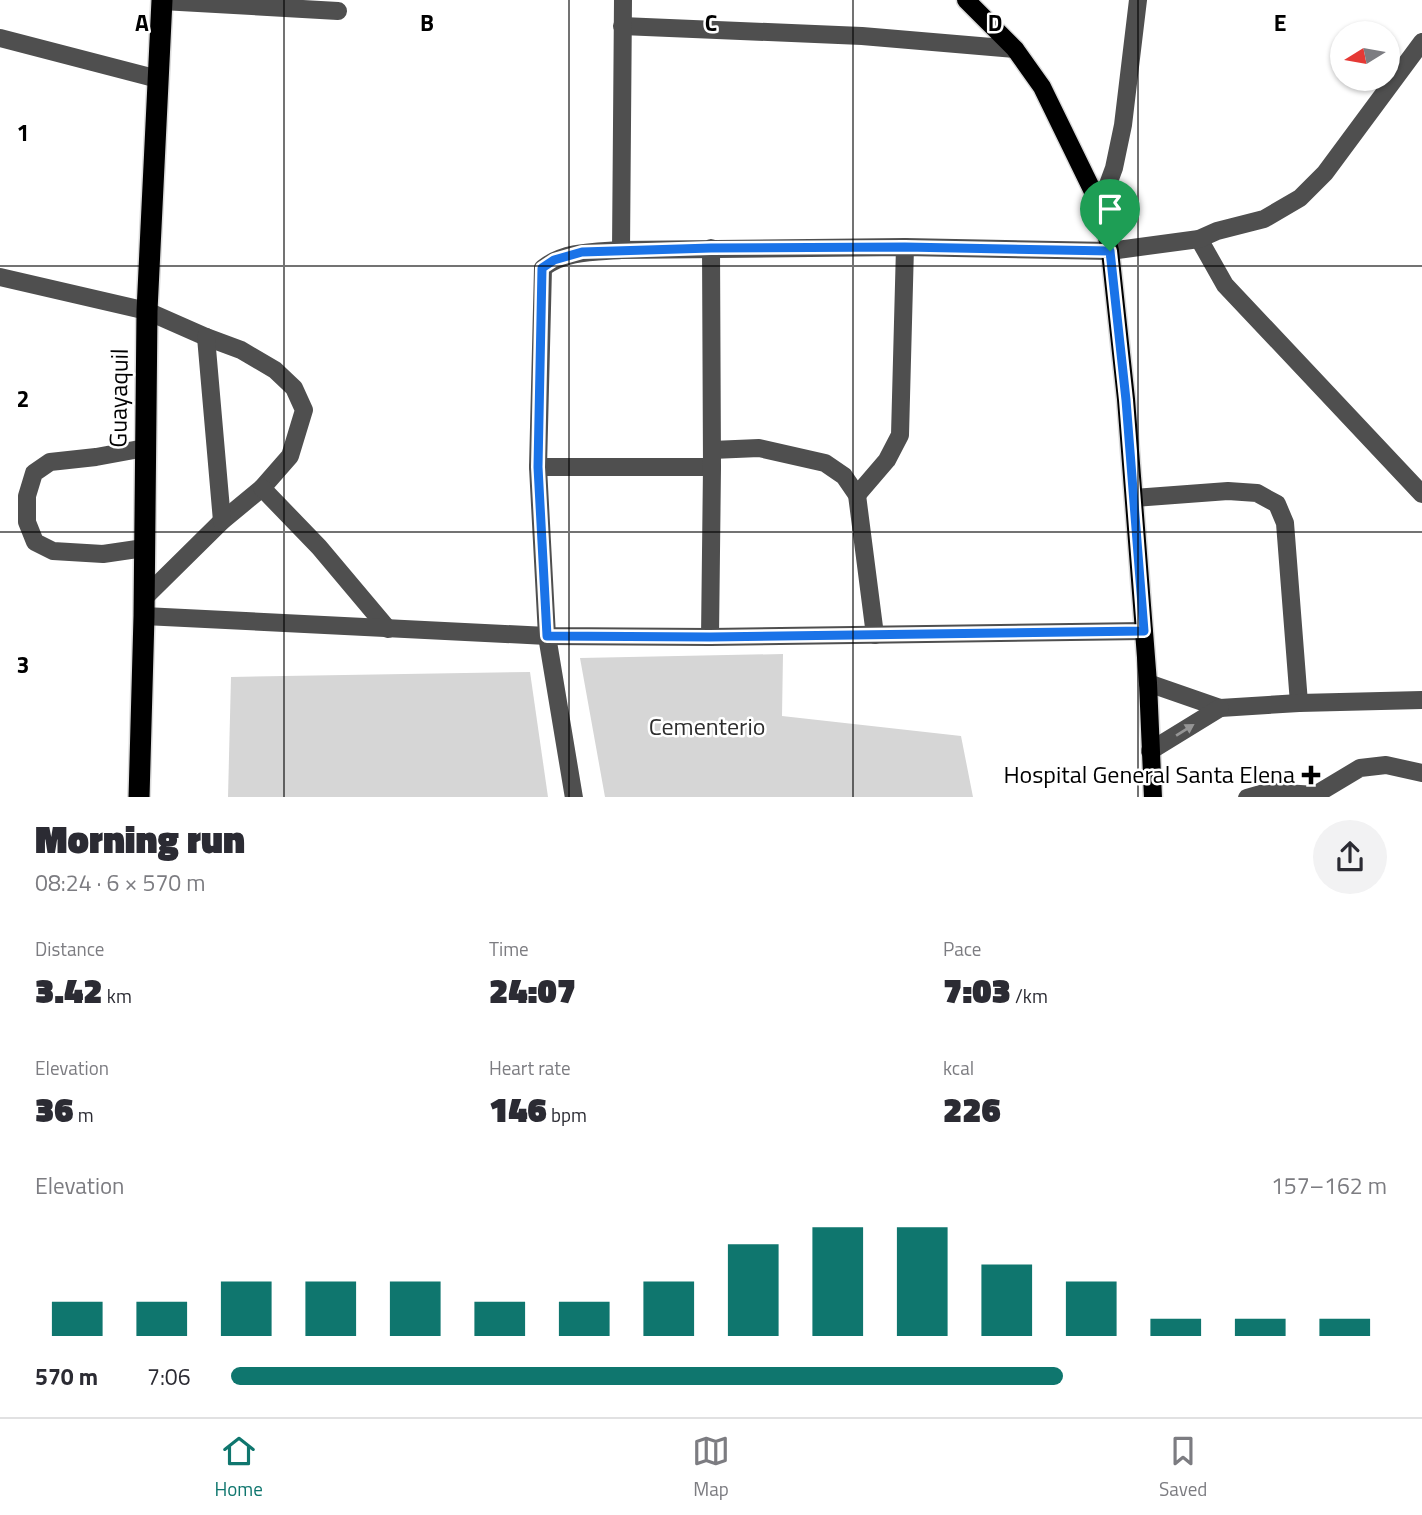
<!DOCTYPE html>
<meta charset="utf-8">
<style>
:root{--surface:#fff;--page:#f2f2f3;--text:#2b2b33;--muted:#7c7c81;--line:#e1e1e2;--accent:#0f766e}
body{margin:0;font-family:"Titillium Web",sans-serif;background:var(--page);color:var(--text);height:100vh;display:flex;flex-direction:column;font-size:26px;white-space:nowrap}
*{box-sizing:border-box;margin:0}
p{font-size:23px;color:var(--muted)}
.icon{flex:none;width:38px;height:38px;fill:none;stroke:currentColor;stroke-width:2;stroke-linecap:round;stroke-linejoin:round}
.map{position:relative;height:797px;overflow:hidden}
.details{display:flex;flex-direction:column;background:var(--surface);flex:1}
.details>*{flex:none}
.needle{width:46px;rotate:259deg}
.fabs{position:absolute;left:1330px;top:21px;display:grid;gap:14px}
.fabs a{display:grid;place-items:center;width:70px;height:70px;border-radius:50%;background:var(--surface);box-shadow:0 2px 5px #0004;font-size:35px}
.pin{position:absolute;display:grid;place-items:center;width:60px;height:60px;color:#fff;margin:-72px -30px;border-radius:50% 50% 50% 0;rotate:-45deg;box-shadow:0 0 7px #0007}
.pin .icon{rotate:45deg}
.round{display:grid;place-items:center;flex:none;width:74px;height:74px;border-radius:37px;background:var(--page)}
.summary{display:flex;align-items:center;justify-content:space-between;height:119px;padding:0 35px}
h1{font-size:38px;font-weight:800;line-height:52px}
.stats{display:grid;grid-template-columns:repeat(3,1fr);gap:10px;height:119px;padding:7px 35px}
.stats div{display:grid;align-content:center}
.stats b{font-size:35px;font-weight:800}
.stats small{font-size:19px;font-weight:400}
.stats p{font-size:19px}
.chart{height:196px;padding:14px 35px}
.chart p{display:flex;justify-content:space-between}
.chart svg{width:100%;height:126px;margin-top:7px;stroke:var(--accent);stroke-width:6}
ul{padding:0 35px;list-style:none;font-size:23px}
li{display:grid;grid-template-columns:112px 84px 1fr;align-items:center;height:52px}
li i{height:18px;border-radius:9px;background:var(--accent)}
.tab-bar{display:flex;justify-content:space-around;align-items:center;height:98px;border-top:2px solid var(--line);background:var(--surface);font-size:19px;color:var(--muted)}
.tab-bar a{display:grid;justify-items:center;gap:4px}
.tab-bar .current{color:var(--accent)}
.map>svg:first-child{display:block}
.green{fill:#d6d6d6}
.lines{fill:none;stroke-linecap:round;stroke-linejoin:round}
.major-casing{stroke:#dbdbdb;stroke-width:21}
.highway-casing{stroke:#dbdbdb;stroke-width:24}
.minor{stroke:#4f4f4f;stroke-width:18}
.major{stroke:#000;stroke-width:18}
.highway{stroke:#000;stroke-width:21}
.oneway{fill:#959595}
.route-casing{stroke:#fff;stroke-width:14}
.route{stroke:#1a73e8;stroke-width:9}
.grid{fill:none;stroke:#000;stroke-width:2;stroke-opacity:0.55}
.poi-dot{fill:#000;stroke:#fff;stroke-width:2.5}
.labels{text-anchor:middle;stroke-width:5;stroke-linejoin:round;paint-order:stroke}
.street-label{font-size:24px;fill:#000;stroke:#fff}
.park-label{font-size:24px;fill:#2d2d2d;stroke:#fff}
.poi-label{font-size:24px;fill:#000;stroke:#fff;text-anchor:end}
.grid-label{font-size:23px;text-anchor:middle;font-weight:bold;fill:#000;stroke:#fff;stroke-width:5;stroke-linejoin:round;paint-order:stroke}
</style>
<div class="map">
<svg width="1422" height="798" viewBox="0 0 1422 798">
<rect width="100%" height="100%" fill="#fff"/>
<g class="green">
<polygon points="783,654 782,716 961,736 973,797 605,797 580,658"/>
<polygon points="530,672 548,797 228,797 231,677"/>
</g>
<g class="lines">
<defs>
<polyline id="major" points="966,0 1015,49 1042,87 1100,206 1110,251 1126,399 1148,683 1153,798"/>
<polyline id="highway" points="139,798 144,616 147,311 162,0"/>
</defs>
<use href="#major" class="major-casing"/>
<use href="#highway" class="highway-casing"/>
<g class="minor">
<polyline points="162,1 338,11"/>
<polyline points="622,26 862,36 1015,49"/>
<polyline points="0,38 158,79"/>
<polyline points="1100,206 1114,168 1123,125 1138,0"/>
<polyline points="1199,239 1225,285 1422,494"/>
<polyline points="621,250 623,0"/>
<polyline points="0,277 147,311 206,337 241,350 275,370 294,388 304,410 290,456 262,488 222,521 144,598"/>
<polyline points="206,337 222,521"/>
<polyline points="712,450 759,448 825,463 844,476 857,495 875,635"/>
<polyline points="538,467 712,467"/>
<polyline points="262,488 319,547 388,629"/>
<polyline points="857,495 887,460 900,435 905,247"/>
<polyline points="1134,498 1228,491 1257,493 1277,504 1285,523 1299,703"/>
<polyline points="144,548 103,554 53,551 35,542 27,522 27,496 34,473 50,462 96,457 145,448"/>
<polyline points="144,616 547,636 710,637 1144,631"/>
<polyline points="710,637 712,467 711,248"/>
<polyline points="1148,683 1220,708 1299,703 1422,700"/>
<polyline points="1150,751 1220,708"/>
<polyline points="1315,795 1360,768 1386,765 1422,773"/>
<path d="M574,798L547,636L538,467L543,268C565,251 593,252 621,250L905,247L1110,251L1199,239L1217,231L1264,219L1300,198L1325,173L1422,42"/>
<polyline points="1247,798 1268,792 1315,795 1315,798"/>
</g>
<use href="#major" class="major"/>
<use href="#highway" class="highway"/>
</g>
<defs><path id="oneway-solid" d="M-6-.8H1V-3.2L6.5 0L1 3.2V.8H-6Z" transform="scale(1.75)"/></defs>
<use class="oneway" href="#oneway-solid" transform="translate(1185 730) rotate(-32)"/>
<g class="lines">
<defs>
<polygon id="route" points="905,247 1110,251 1126,400 1144,631 710,637 547,636 538,467 542,268 554,260 582,252 711,248"/>
</defs>
<use href="#route" class="route-casing"/>
<use href="#route" class="route"/>
</g>
<path class="grid" d="M284,0V798M569,0V798M853,0V798M1138,0V798M0,266H1422M0,532H1422"/>
<path class="poi-dot" d="M1307.5 764.5h7v7h7v7h-7v7h-7v-7h-7v-7h7z"/>
<g class="labels">
<g class="street-label">
<text transform="translate(119 398) rotate(-89)" y="8">Guayaquil</text>
</g>
<g class="park-label">
<text x="707" y="735">Cementerio</text>
</g>
<g class="poi-label">
<text x="1295" y="783">Hospital General Santa Elena</text>
</g>
</g>
<g class="grid-label">
<text x="142" y="31">A</text>
<text x="427" y="31">B</text>
<text x="711" y="31">C</text>
<text x="995" y="31">D</text>
<text x="1280" y="31">E</text>
<text x="23" y="141">1</text>
<text x="23" y="407">2</text>
<text x="23" y="673">3</text>
</g>
</svg>
<div class="fabs">
<a><svg class="needle" viewBox="-14 -14 28 28"><path d="M0-13l5 13h-10z" fill="#e53935"/><path d="M0 13l5-13h-10z" fill="#7c7c81"/></svg></a>
</div>
<div class="pin" style="left:1110px;top:251px;background:#1e9e55"><svg class="icon" aria-label="arrive" viewBox="0 0 24 24"><path d="M6 21V4h12l-3 4 3 4H6"/></svg></div>
</div>
<section class="details">
<div class="summary"><div><h1>Morning run</h1><p>08:24 · 6 × 570 m</p></div><a class="round"><svg class="icon" aria-label="share" viewBox="0 0 24 24"><path d="M12 15V3M7 8l5-5 5 5M5 13v7h14v-7"/></svg></a></div>
<div class="stats">
<div><p>Distance</p><b>3.42<small> km</small></b></div>
<div><p>Time</p><b>24:07</b></div>
<div><p>Pace</p><b>7:03<small> /km</small></b></div>
</div>
<div class="stats">
<div><p>Elevation</p><b>36<small> m</small></b></div>
<div><p>Heart rate</p><b>146<small> bpm</small></b></div>
<div><p>kcal</p><b>226</b></div>
</div>
<div class="chart"><p><span>Elevation</span>157–162 m</p>
<svg viewBox="0 0 160 44" preserveAspectRatio="none"><path d="M5 44V32M15 44V32M25 44V25M35 44V25M45 44V25M55 44V32M65 44V32M75 44V25M85 44V12M95 44V6M105 44V6M115 44V19M125 44V25M135 44V38M145 44V38M155 44V38"/></svg>
</div>
<ul>
<li><b>570 m</b>7:06<i style="width:72%"></i></li>
</ul>
</section>
<nav class="tab-bar">
<a class="current"><svg class="icon" aria-label="home" viewBox="0 0 24 24"><path d="M3 11l9-7 9 7M6 9v11h12V9"/></svg>Home</a>
<a><svg class="icon" aria-label="map" viewBox="0 0 24 24"><path d="M3 6l6-2 6 2 6-2v14l-6 2-6-2-6 2zM9 4v14M15 6v14"/></svg>Map</a>
<a><svg class="icon" aria-label="saved" viewBox="0 0 24 24"><path d="M7 4h10v16l-5-4-5 4z"/></svg>Saved</a>
</nav>
